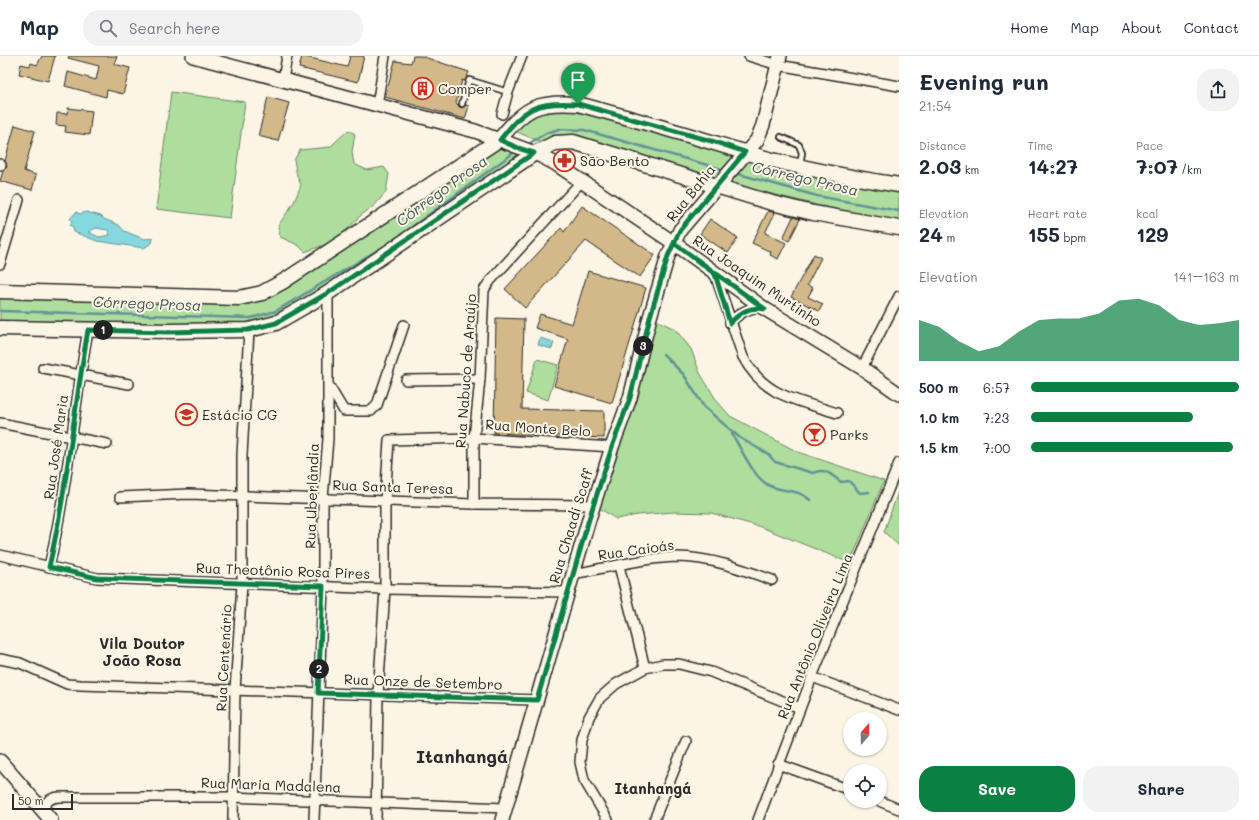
<!DOCTYPE html>
<meta charset="utf-8">
<style>
:root{--surface:#fff;--page:#f2f2f3;--text:#1f2937;--muted:#747a83;--line:#e0e1e3;--accent:#0b8043}
body{margin:0;font-family:Mali,sans-serif;background:var(--page);color:var(--text);height:100vh;display:flex;flex-direction:column;font-size:15px;white-space:nowrap}
*{box-sizing:border-box;margin:0}
p{font-size:13px;color:var(--muted)}
.icon{flex:none;width:22px;height:22px;fill:none;stroke:currentColor;stroke-width:2;stroke-linecap:round;stroke-linejoin:round}
.map{position:relative;flex:1;overflow:hidden}
.drawer{display:flex;flex-direction:column;background:var(--surface);width:360px}
.drawer>*{flex:none}
.needle{width:26px;rotate:20deg}
.fabs{position:absolute;left:843px;top:656px;display:grid;gap:8px}
.fabs a{display:grid;place-items:center;width:44px;height:44px;border-radius:50%;background:var(--surface);box-shadow:0 1px 3px #0004;font-size:20px}
.scale{position:absolute;left:12px;bottom:10px;width:61px;box-sizing:border-box;padding-left:4px;border:2px solid #2b2b2b;border-top:0;font-size:11px;line-height:14px;white-space:nowrap;color:#2b2b2b;-webkit-text-stroke:3px #fcf5e5;paint-order:stroke}
.pin{position:absolute;display:grid;place-items:center;width:34px;height:34px;color:#fff;margin:-41px -17px;border-radius:50% 50% 50% 0;rotate:-45deg;box-shadow:0 0 4px #0007}
.pin .icon{rotate:45deg}
.km{position:absolute;width:20px;height:20px;margin:-10px;border-radius:50%;background:#222;color:#fff;font-size:11px;line-height:20px;text-align:center}
.round{display:grid;place-items:center;flex:none;width:42px;height:42px;border-radius:16px;background:var(--page)}
.summary{display:flex;align-items:center;justify-content:space-between;height:68px;padding:0 20px}
h1{font-size:22px;font-weight:800;line-height:30px}
.figures{display:grid;grid-template-columns:repeat(3,1fr);gap:6px;height:68px;padding:4px 20px}
.figures div{display:grid;align-content:center}
.figures b{font-size:20px;font-weight:800}
.figures small{font-size:11px;font-weight:400}
.figures p{font-size:11px}
.chart{height:112px;padding:8px 20px}
.chart p{display:flex;justify-content:space-between}
.chart svg{width:100%;height:72px;margin-top:4px;fill:var(--accent);opacity:.7}
.primary-button{display:flex;gap:8px;margin-top:auto;padding:8px 20px}
.primary-button a{flex:1;height:46px;border-radius:16px;background:var(--accent);color:#fff;font-size:16px;font-weight:800;line-height:46px;text-align:center}
.primary-button a+a{background:var(--page);color:var(--text)}
ul{padding:0 20px;list-style:none;font-size:13px}
li{display:grid;grid-template-columns:64px 48px 1fr;align-items:center;height:30px}
li i{height:10px;border-radius:5px;background:var(--accent)}
header{display:flex;align-items:center;gap:24px;box-sizing:border-box;height:56px;padding:0 20px;background:var(--surface);border-bottom:1px solid var(--line)}
header strong{font-size:19px}
nav{display:flex;gap:22px;margin-inline-start:auto;font-size:14px}
.search{width:280px;height:36px;background:var(--page);display:flex;align-items:center;gap:10px;box-sizing:border-box;padding:0 14px;border-radius:16px;color:var(--muted);font-size:15px}
main{display:flex;flex:1;min-height:0}
.map>svg:first-child{display:block}
.green{fill:#aedd9d;stroke:#6c8464}
.water{fill:#86d8df;stroke:#629397;fill-rule:evenodd}
.lines{fill:none;stroke-linecap:round;stroke-linejoin:round}
.stream{stroke:#629397;stroke-width:2.5}
.building{fill:#d3b989;stroke:#2b2b2b}
.lane-casing{stroke:#2b2b2b;stroke-width:8}
.street-casing{stroke:#2b2b2b;stroke-width:12}
.secondary-casing{stroke:#2b2b2b;stroke-width:16}
.primary-casing{stroke:#2b2b2b;stroke-width:17}
.lane{stroke:#fcf5e5;stroke-width:4.5}
.street{stroke:#fcf5e5;stroke-width:9}
.secondary{stroke:#fcf5e5;stroke-width:13}
.primary{stroke:#fcf5e5;stroke-width:14}
.route-casing{stroke:#fff;stroke-width:8}
.route{stroke:#0b8043;stroke-width:5}
.labels{text-anchor:middle;stroke-width:4;stroke-linejoin:round;paint-order:stroke}
.poi-label{font-size:14px;fill:#2b2b2b;stroke:#fcf5e5;text-anchor:start}
.street-label{font-size:14px;fill:#2b2b2b;stroke:#fcf5e5}
.water-label{font-size:15px;font-style:italic;fill:#425658;stroke:#fcf5e5}
.neighbourhood-label{font-size:15px;font-weight:bold;fill:#2b2b2b;stroke:#fcf5e5}
.district-label{font-size:18px;font-weight:bold;fill:#2b2b2b;stroke:#fcf5e5}
</style>
<header>
<strong>Map</strong>
<div class="search"><svg class="icon" aria-label="search" viewBox="0 0 24 24"><circle cx="10" cy="10" r="6"/><path d="M15 15l6 6"/></svg>Search here</div>
<nav><a>Home</a><a>Map</a><a>About</a><a>Contact</a></nav>
</header>
<main>
<div class="map">
<svg width="899" height="764" viewBox="0 0 899 764">
<rect width="100%" height="100%" fill="#fcf5e5"/>
<filter id="ink" filterUnits="userSpaceOnUse"><feTurbulence type="fractalNoise" baseFrequency=".025" numOctaves="2"/><feDisplacementMap in="SourceGraphic" scale="8" xChannelSelector="R" yChannelSelector="G"/><feConvolveMatrix kernelMatrix="1 2 1 2 8 2 1 2 1" color-interpolation-filters="sRGB"/></filter>
<g filter="url(#ink)">
<g class="green">
<polygon points="171,36 245,46 230,162 156,153"/>
<polygon points="558,49 899,133 899,165 817,149 719,125 592,85 543,87 517,76 517,70 526,62"/>
<polygon points="348,74 355,78 352,96 354,108 367,114 384,111 389,118 386,136 375,149 359,161 347,174 327,188 305,196 298,189 280,181 278,170 294,146 301,129 297,120 294,104 300,94 330,91"/>
<polygon points="500,83 535,97 276,267 0,272 0,235 262,237"/>
<polygon points="650,261 675,273 691,293 700,317 717,345 730,360 798,396 884,425 850,507 761,471 711,457 674,456 638,459 616,463 594,449"/>
<polygon points="537,303 558,309 548,344 526,337"/>
<polygon points="899,433 899,490 884,476"/>
</g>
<g class="water">
<path d="M76,156L80,158L86,156L101,160L104,163L119,169L124,175L144,183L153,182L152,187L144,192L97,185L74,176L73,171L70,169L72,165L70,163ZM96,172L108,174L110,179L99,181L88,176Z"/>
<polygon points="540,282 554,286 552,293 538,289"/>
</g>
<g class="lines">
<g class="stream">
<polyline points="527,89 546,77 559,73 584,74 725,114"/>
<polyline points="735,117 817,140 899,155"/>
<polyline points="387,189 516,95"/>
<polyline points="0,255 251,262 276,255 383,191"/>
<path d="M663,298L684,319L704,351L740,382L768,398L775,406L813,417C824,411 832,419 841,426L849,425L860,437L869,436"/>
<path d="M732,378C741,392 754,423 770,430C783,436 799,433 810,444"/>
</g>
</g>
<g class="building">
<polygon points="42,0 55,0 48,25 19,18 21,8 30,10 31,7 37,9"/>
<polygon points="69,0 117,0 114,8 130,12 123,38 107,34 106,41 65,30 68,16 96,24 99,10 68,2"/>
<polygon points="302,0 347,11 350,0 364,0 358,26 299,12"/>
<polygon points="413,0 421,0 469,16 465,25 462,24 456,47 461,52 466,49 469,50 465,63 385,41 395,5 411,7"/>
<polygon points="268,41 289,47 278,85 258,80"/>
<polygon points="68,52 92,55 89,79 65,76 66,70 56,69 57,57 67,58"/>
<polygon points="15,69 35,75 24,115 36,119 32,134 0,125 3,115 7,111 5,105"/>
<polygon points="582,150 655,199 640,221 586,185 525,252 505,233 561,172 564,176"/>
<polygon points="768,155 775,157 765,177 786,187 778,203 770,199 771,196 752,187"/>
<polygon points="793,161 800,163 789,185 783,182"/>
<polygon points="710,163 738,182 728,197 700,178"/>
<polygon points="814,198 821,202 807,229 813,232 808,241 823,248 819,255 791,241"/>
<polygon points="588,215 646,232 612,347 554,330 568,283 535,272 540,258 572,268"/>
<polygon points="496,262 524,263 522,353 604,355 604,382 494,377"/>
</g>
<g class="lines">
<defs>
<g id="lane">
<polyline points="462,48 469,24 508,36"/>
<polyline points="781,81 799,89 802,97 800,108"/>
</g>
<g id="street">
<polyline points="749,0 778,9 899,30"/>
<polyline points="283,24 287,0"/>
<polyline points="377,49 385,0"/>
<polyline points="502,58 508,36 522,0"/>
<polyline points="0,108 1,109"/>
<polyline points="0,208 19,144"/>
<path d="M715,218L743,301C764,341 798,344 837,357"/>
<path d="M730,267C739,257 749,250 763,252"/>
<polyline points="43,312 129,328"/>
<polyline points="862,312 899,240"/>
<polyline points="406,324 480,323"/>
<polyline points="329,330 344,355 371,355 377,349 404,269"/>
<polyline points="0,367 107,388"/>
<polyline points="120,441 188,438 474,448 594,449"/>
<polyline points="474,448 474,382 480,323 484,234 490,225 581,126"/>
<polyline points="0,499 97,522 385,533 568,536"/>
<polyline points="619,510 645,612"/>
<path d="M49,511C67,433 74,353 88,274"/>
<path d="M573,518C607,512 642,502 677,501C709,501 742,513 772,524"/>
<polyline points="0,603 20,607 67,628 80,629 537,644"/>
<polyline points="812,621 899,654"/>
<polyline points="778,708 850,734"/>
<polyline points="879,745 899,753"/>
<path d="M44,755C44,745 52,741 61,741H232L505,752"/>
<polyline points="233,764 235,634 242,528 242,399 249,274"/>
<polyline points="314,764 323,530 323,442 328,383 328,237"/>
<polyline points="376,764 378,639 385,533 385,445 389,384 474,382 612,391"/>
<polyline points="608,764 584,724 580,706 582,684 589,661 600,642 616,628 645,612 663,608 679,608 711,616 800,652"/>
<polyline points="654,764 686,685"/>
<polyline points="758,764 812,621 899,407"/>
</g>
<g id="secondary">
<polyline points="193,0 475,75 535,97 556,108 674,187 765,253 862,312 899,338"/>
<polyline points="0,705 51,764"/>
<polyline points="502,764 589,463 612,391 630,342 650,261 668,200 680,174 757,84 763,69 780,0"/>
</g>
<g id="primary">
<path d="M0,235L239,242L262,237L284,225L500,83C525,51 538,45 578,48C634,63 689,79 744,96C794,111 848,121 899,129"/>
<polyline points="0,272 168,275 249,274 276,267 328,237 535,97 555,87 573,86 772,147 813,157 899,172"/>
</g>
</defs>
<use href="#lane" class="lane-casing"/>
<use href="#street" class="street-casing"/>
<use href="#secondary" class="secondary-casing"/>
<use href="#primary" class="primary-casing"/>
<use href="#lane" class="lane"/>
<use href="#street" class="street"/>
<use href="#secondary" class="secondary"/>
<use href="#primary" class="primary"/>
</g>
</g>
<g class="lines" filter="url(#ink)">
<defs>
<path id="route" d="M578,48C537,45 525,51 500,84L518,92L534,97L328,237L276,267L248,274L168,276L88,274C74,353 67,433 49,511L97,522L323,530L318,637L537,644L589,463L612,391L630,342L650,261L668,200L674,187L765,253C749,250 741,256 730,267L715,218L674,187L680,174L745,96L715,86L578,48"/>
</defs>
<use href="#route" class="route-casing"/>
<use href="#route" class="route"/>
</g>
<defs>
<symbol id="building-ring" viewBox="-11 -11 22 22"><circle r="9.5" fill="#fcf5e5" stroke="#c8321e" stroke-width="1.5"/><path d="M-4-6H4V6H1V3H-1V6H-4ZM-2.5-4.3h1.7v1.8h-1.7ZM.8-4.3h1.7v1.8H.8ZM-2.5-1h1.7V.8h-1.7ZM.8-1h1.7V.8H.8Z" fill="#c8321e"/></symbol>
<symbol id="pharmacy-ring" viewBox="-11 -11 22 22"><circle r="9.5" fill="#fcf5e5" stroke="#c8321e" stroke-width="1.5"/><path d="M-2-6h4v4h4v4h-4v4h-4v-4h-4v-4h4Z" fill="#c8321e"/></symbol>
<symbol id="university-ring" viewBox="-11 -11 22 22"><circle r="9.5" fill="#fcf5e5" stroke="#c8321e" stroke-width="1.5"/><path d="M0-5L7-2L0 1L-7-2ZM-4 1L0 2.5L4 1V4Q0 6-4 4Z" fill="#c8321e"/></symbol>
<symbol id="bar-ring" viewBox="-11 -11 22 22"><circle r="9.5" fill="#fcf5e5" stroke="#c8321e" stroke-width="1.5"/><path d="M-6-5H6L.8 .8V4.5H3.5V6h-7V4.5H-.8V.8Z" fill="#c8321e"/></symbol>
</defs>
<g fill-rule="evenodd">
<use href="#building-ring" x="410" y="20" width="25" height="25"/>
<use href="#pharmacy-ring" x="552" y="92" width="25" height="25"/>
<use href="#university-ring" x="174" y="346" width="25" height="25"/>
<use href="#bar-ring" x="802" y="366" width="25" height="25"/>
</g>
<g class="labels">
<g class="poi-label">
<text x="438" y="38">Comper</text>
<text x="580" y="110">São Bento</text>
<text x="202" y="364">Estácio CG</text>
<text x="830" y="384">Parks</text>
</g>
<g class="street-label">
<text transform="translate(691 137) rotate(-51)" y="5">Rua Bahia</text>
<text transform="translate(757 225) rotate(34)" y="5">Rua Joaquim Murtinho</text>
<text transform="translate(466 315) rotate(-86)" y="5">Rua Nabuco de Araújo</text>
<text transform="translate(538 372) rotate(4)" y="5">Rua Monte Belo</text>
<text transform="translate(56 391) rotate(-82)" y="5">Rua José Maria</text>
<text transform="translate(393 431) rotate(2)" y="5">Rua Santa Teresa</text>
<text transform="translate(312 440) rotate(-88)" y="5">Rua Uberlândia</text>
<text transform="translate(571 470) rotate(-73)" y="5">Rua Chaadi Scaff</text>
<text transform="translate(636 494) rotate(-8)" y="5">Rua Caioás</text>
<text transform="translate(283 515) rotate(2)" y="5">Rua Theotônio Rosa Pires</text>
<text transform="translate(815 580) rotate(-68)" y="5">Rua Antônio Oliveira Lima</text>
<text transform="translate(224 602) rotate(-87)" y="5">Rua Centenário</text>
<text transform="translate(423 626) rotate(2)" y="5">Rua Onze de Setembro</text>
<text transform="translate(271 729) rotate(2)" y="5">Rua Maria Madalena</text>
</g>
<g class="water-label">
<text transform="translate(805 123) rotate(13)" y="5">Córrego Prosa</text>
<text transform="translate(442 135) rotate(-36)" y="5">Córrego Prosa</text>
<text transform="translate(147 248) rotate(2)" y="5">Córrego Prosa</text>
</g>
<g class="neighbourhood-label">
<text x="142" y="593">Vila Doutor<tspan x="142" dy="17">João Rosa</tspan></text>
<text x="653" y="738">Itanhangá</text>
</g>
<g class="district-label">
<text x="462" y="707">Itanhangá</text>
</g>
</g>
</svg>
<div class="fabs">
<a><svg class="needle" viewBox="-14 -14 28 28"><path d="M0-13l5 13h-10z" fill="#e53935"/><path d="M0 13l5-13h-10z" fill="#747a83"/></svg></a>
<a><svg class="icon" aria-label="locate" viewBox="0 0 24 24"><circle cx="12" cy="12" r="6"/><path d="M12 2v4M12 18v4M2 12h4M18 12h4"/></svg></a>
</div>
<div class="scale">50 m</div>
<div class="pin" style="left:578px;top:48px;background:#1e9e55"><svg class="icon" aria-label="arrive" viewBox="0 0 24 24"><path d="M6 21V4h12l-3 4 3 4H6"/></svg></div>
<b class="km" style="left:103px;top:274px">1</b>
<b class="km" style="left:319px;top:613px">2</b>
<b class="km" style="left:643px;top:290px">3</b>
</div>
<section class="drawer">
<div class="summary"><div><h1>Evening run</h1><p>21:54</p></div><a class="round"><svg class="icon" aria-label="share" viewBox="0 0 24 24"><path d="M12 15V3M7 8l5-5 5 5M5 13v7h14v-7"/></svg></a></div>
<div class="figures">
<div><p>Distance</p><b>2.03<small> km</small></b></div>
<div><p>Time</p><b>14:27</b></div>
<div><p>Pace</p><b>7:07<small> /km</small></b></div>
</div>
<div class="figures">
<div><p>Elevation</p><b>24<small> m</small></b></div>
<div><p>Heart rate</p><b>155<small> bpm</small></b></div>
<div><p>kcal</p><b>129</b></div>
</div>
<div class="chart"><p><span>Elevation</span>141–163 m</p>
<svg viewBox="0 0 160 44" preserveAspectRatio="none"><path d="M0 44V19L10 23L20 32L30 38L40 35L50 26L60 19L70 18L80 18L90 15L100 7L110 6L120 10L130 19L140 22L150 21L160 19V44z"/></svg>
</div>
<ul>
<li><b>500 m</b>6:57<i style="width:100%"></i></li>
<li><b>1.0 km</b>7:23<i style="width:78%"></i></li>
<li><b>1.5 km</b>7:00<i style="width:97%"></i></li>
</ul>
<div class="primary-button"><a>Save</a><a>Share</a></div>
</section>
</main>
